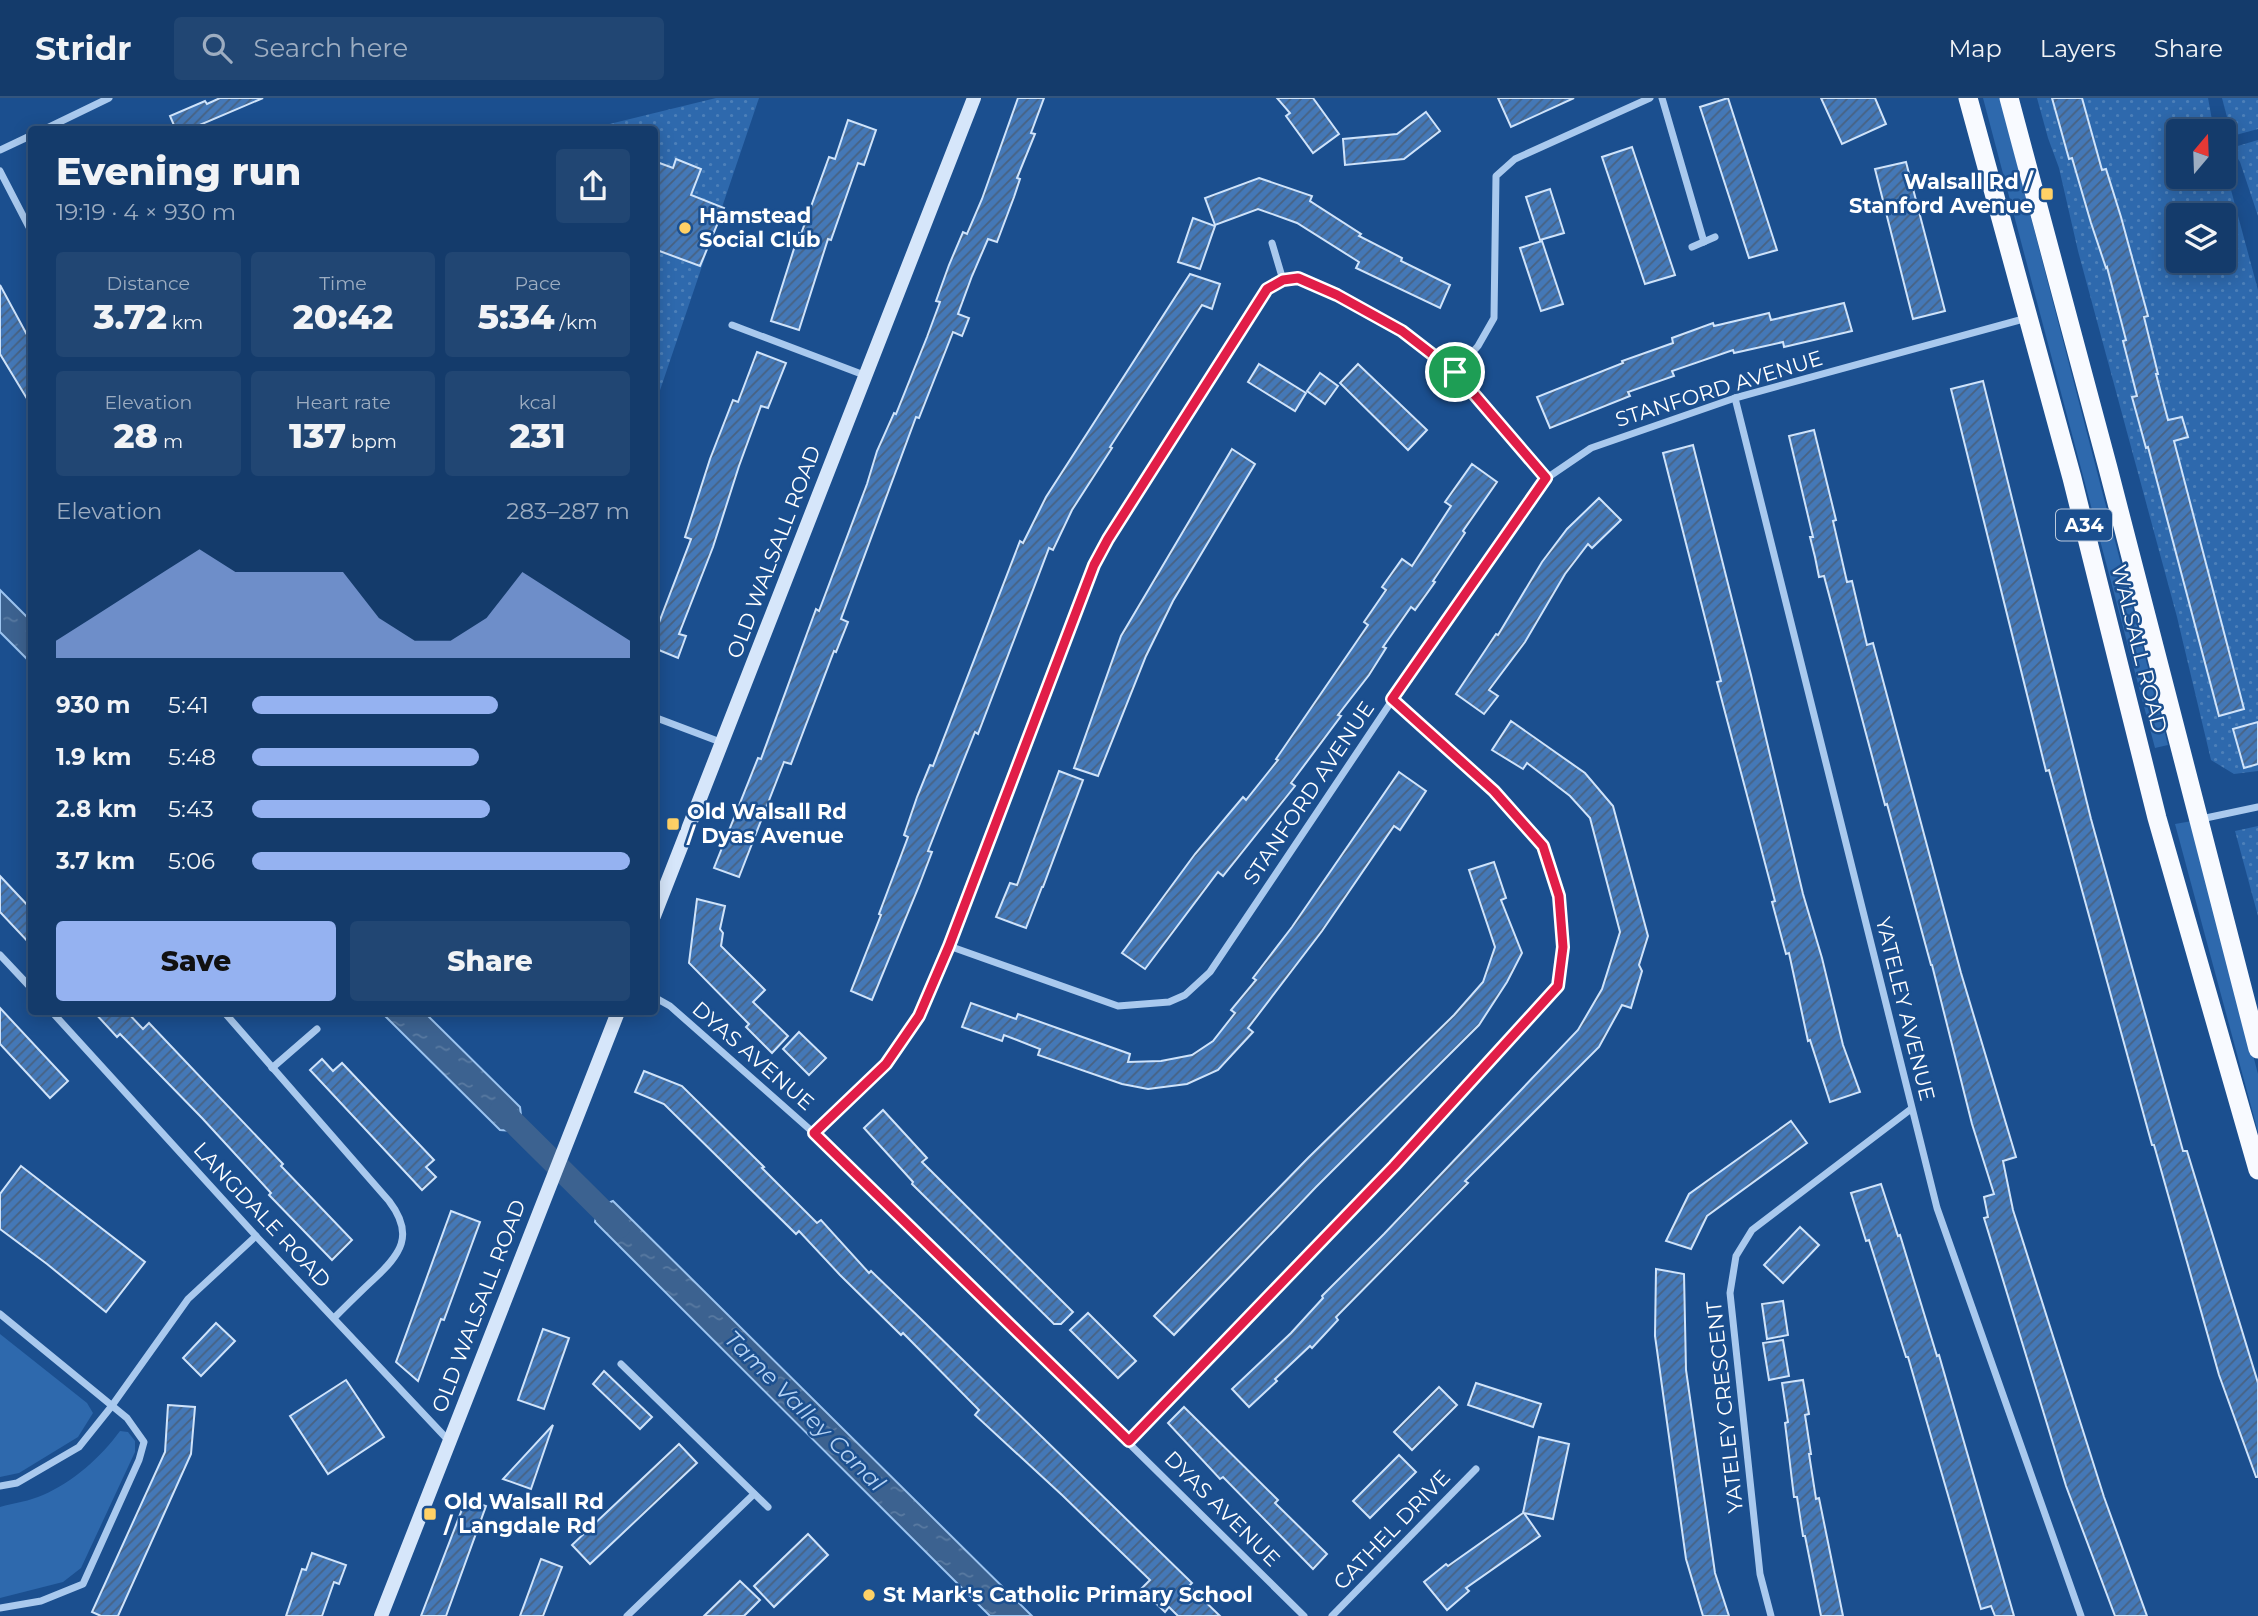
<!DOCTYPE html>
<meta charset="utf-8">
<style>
:root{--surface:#143b6b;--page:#214673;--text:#f1f3f6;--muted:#9dadc1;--line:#33557e;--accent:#95b2f1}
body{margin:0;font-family:Montserrat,sans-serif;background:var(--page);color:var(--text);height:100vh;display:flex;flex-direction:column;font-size:26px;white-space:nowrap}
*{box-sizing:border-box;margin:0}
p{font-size:23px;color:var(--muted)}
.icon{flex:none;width:38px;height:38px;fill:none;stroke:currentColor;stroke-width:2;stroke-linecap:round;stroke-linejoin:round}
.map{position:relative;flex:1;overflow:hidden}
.drawer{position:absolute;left:28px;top:28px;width:630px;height:889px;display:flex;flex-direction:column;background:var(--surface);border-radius:7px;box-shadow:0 4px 18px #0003,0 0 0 2px var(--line)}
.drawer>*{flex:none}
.needle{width:46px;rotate:19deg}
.fabs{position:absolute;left:2166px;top:21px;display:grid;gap:14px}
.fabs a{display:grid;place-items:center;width:70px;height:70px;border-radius:7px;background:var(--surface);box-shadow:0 4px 18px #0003,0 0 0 2px var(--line);font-size:35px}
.pin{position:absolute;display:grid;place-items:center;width:60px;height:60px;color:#fff;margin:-30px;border:4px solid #fff;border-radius:50%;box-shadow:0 2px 7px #0007}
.round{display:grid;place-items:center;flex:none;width:74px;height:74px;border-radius:7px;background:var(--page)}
.summary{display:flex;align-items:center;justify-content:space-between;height:119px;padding:0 28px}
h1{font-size:38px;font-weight:800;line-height:52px}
.stats{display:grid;grid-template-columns:repeat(3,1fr);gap:10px;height:119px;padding:7px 28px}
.stats div{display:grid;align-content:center;border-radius:7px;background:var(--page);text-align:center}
.stats b{font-size:35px;font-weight:800}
.stats small{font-size:19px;font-weight:400}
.stats p{font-size:19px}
.chart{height:196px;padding:14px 28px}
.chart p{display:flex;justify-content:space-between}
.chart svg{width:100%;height:126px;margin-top:7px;fill:var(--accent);opacity:.7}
.primary-button{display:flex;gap:14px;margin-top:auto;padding:14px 28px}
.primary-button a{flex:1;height:80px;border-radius:7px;background:var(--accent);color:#111;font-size:28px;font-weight:800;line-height:80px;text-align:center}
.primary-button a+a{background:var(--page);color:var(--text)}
ul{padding:0 28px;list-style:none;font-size:23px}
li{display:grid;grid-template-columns:112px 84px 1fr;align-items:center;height:52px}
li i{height:18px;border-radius:9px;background:var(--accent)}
header{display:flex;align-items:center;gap:42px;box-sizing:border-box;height:98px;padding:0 35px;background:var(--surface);border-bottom:2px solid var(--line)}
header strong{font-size:33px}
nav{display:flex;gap:38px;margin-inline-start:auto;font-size:24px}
.search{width:490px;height:63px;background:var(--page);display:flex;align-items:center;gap:18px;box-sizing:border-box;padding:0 24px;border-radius:7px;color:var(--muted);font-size:26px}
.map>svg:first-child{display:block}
.grass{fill:#2e69ad}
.park{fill:url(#park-dots);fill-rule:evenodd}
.water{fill:url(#water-ripples);stroke:#9cc4f0;stroke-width:2}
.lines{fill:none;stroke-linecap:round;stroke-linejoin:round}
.canal{stroke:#3c6290;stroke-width:23}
.building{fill:url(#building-hatch);stroke:#cfe3fa;stroke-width:2}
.minor{stroke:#a9c9ee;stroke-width:7}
.secondary{stroke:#d6e6fa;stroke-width:14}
.trunk{stroke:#f8faff;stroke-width:19}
.route-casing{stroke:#fff;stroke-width:14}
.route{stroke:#e11d48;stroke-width:9}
.poi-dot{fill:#ffd166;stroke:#1b4f8f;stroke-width:2.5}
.labels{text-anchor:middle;stroke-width:5;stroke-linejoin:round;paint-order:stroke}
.shield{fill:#1b4f8f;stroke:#bbcadd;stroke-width:2}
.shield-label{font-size:19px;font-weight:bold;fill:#fff}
.poi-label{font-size:21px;font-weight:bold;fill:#fff;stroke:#1b4f8f;text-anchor:start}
.street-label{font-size:21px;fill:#fff;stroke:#1b4f8f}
.water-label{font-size:23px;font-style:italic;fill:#b5d3f5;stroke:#1b4f8f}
</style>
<header>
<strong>Stridr</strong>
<div class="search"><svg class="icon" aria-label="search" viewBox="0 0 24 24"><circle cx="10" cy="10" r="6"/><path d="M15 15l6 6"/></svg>Search here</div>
<nav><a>Map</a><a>Layers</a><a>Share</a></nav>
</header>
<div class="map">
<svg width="2258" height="1518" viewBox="0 0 2258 1518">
<defs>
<pattern id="park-dots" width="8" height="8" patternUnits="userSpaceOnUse" patternTransform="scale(1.75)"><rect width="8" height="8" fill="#2e69ad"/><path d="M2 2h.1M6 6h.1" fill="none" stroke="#4d80b9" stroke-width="1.8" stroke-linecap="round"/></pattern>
<pattern id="water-ripples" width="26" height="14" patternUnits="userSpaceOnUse" patternTransform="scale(1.75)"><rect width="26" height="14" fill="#3c6290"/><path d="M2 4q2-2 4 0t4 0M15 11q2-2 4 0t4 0" fill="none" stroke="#597aa1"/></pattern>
<pattern id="building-hatch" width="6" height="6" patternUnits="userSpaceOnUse" patternTransform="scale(1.75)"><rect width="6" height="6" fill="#4478b7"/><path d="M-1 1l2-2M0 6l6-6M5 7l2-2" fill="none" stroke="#486282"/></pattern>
</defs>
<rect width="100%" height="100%" fill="#1b4f8f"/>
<g class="grass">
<polygon points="1983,0 2000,0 2168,647 2155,650"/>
<polygon points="2192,723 2258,976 2258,1034 2175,726"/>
<polygon points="0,1236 87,1305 93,1315 78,1339 19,1375 0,1379"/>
<path d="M120,1333L128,1334L135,1343V1354L81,1470L63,1484L0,1500V1409C14,1405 30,1403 43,1397C73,1384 101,1359 120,1333Z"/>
</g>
<g class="park">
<polygon points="716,0 759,0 655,307 654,32 585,32"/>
<path d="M2037,0H2208L2214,33H2179V79H2224V66L2258,192V673L2234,676L2211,662L2177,519L2078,153L2059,70L2048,40ZM2179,117H2224V163H2179Z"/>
<polygon points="2222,0 2258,0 2258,31 2232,38"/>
<polygon points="2258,42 2258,118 2240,64 2231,50"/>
<polygon points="2258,728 2258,818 2235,733"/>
</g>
<g class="water">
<polygon points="0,492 31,523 31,565 0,534"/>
<polygon points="381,914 424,914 520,1009 523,1034 500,1032"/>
<polygon points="613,1103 1032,1518 990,1518 595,1124 598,1109"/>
</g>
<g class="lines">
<polyline class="canal" points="501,1012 619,1129"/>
</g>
<g class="building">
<polygon points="220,0 263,0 188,32 176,32 170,18 205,3 207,6"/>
<polygon points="1018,0 1044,0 1031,35 1035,36 1017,80 1020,81 1014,99 997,144 988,141 972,178 958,216 969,220 962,238 953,234 919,320 916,319 841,521 848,524 836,554 834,553 791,666 784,664 739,779 714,770 758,660 761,661 816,511 819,513 867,386 877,353 894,315 896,316 927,239 940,204 936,203 949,167 963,134 967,136 982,101"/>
<polygon points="1277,0 1313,0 1339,36 1313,55 1286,18 1290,15"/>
<polygon points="1498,0 1574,0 1511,29"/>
<polygon points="1728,0 1777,152 1749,160 1700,9"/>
<polygon points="1821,0 1875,0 1886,26 1842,46"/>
<polygon points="2052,0 2082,0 2102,72 2106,71 2121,119 2148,218 2144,219 2158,276 2156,276 2168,322 2182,319 2188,339 2174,343 2244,611 2219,618 2148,349 2146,350 2132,299 2137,298 2123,243 2126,242 2107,169 2106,170 2091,125 2072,60 2069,61"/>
<polygon points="1426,14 1440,33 1404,61 1345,67 1343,41 1397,36"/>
<polygon points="848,22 876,32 864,67 858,65 831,142 828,141 799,232 771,223 799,135 801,136 829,59 835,61"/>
<polygon points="1632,49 1675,177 1645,186 1602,59"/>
<polygon points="676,61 701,71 691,97 724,110 700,168 654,151 654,63 673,70"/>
<polygon points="1906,64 1945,213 1913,221 1875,71"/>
<polygon points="1259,80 1312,98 1310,103 1361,136 1359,138 1402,160 1401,163 1450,187 1440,210 1356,170 1359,164 1297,125 1258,111 1215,127 1205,100"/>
<polygon points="1550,91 1564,135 1540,142 1526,99"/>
<polygon points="1193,120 1215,128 1200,171 1178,164"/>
<polygon points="1542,143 1563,206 1541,213 1520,150"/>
<polygon points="1190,176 1220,186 1212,211 1202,207 1110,349 1112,350 1072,412 1053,452 1049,450 978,636 975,634 959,674 928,753 932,754 919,788 872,902 851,893 881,817 879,816 908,739 904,737 917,699 930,667 933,668 1020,443 1023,445 1046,399"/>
<polygon points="0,187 32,246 32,309 0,256"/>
<polygon points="1844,205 1852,233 1784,249 1783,244 1734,255 1733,252 1672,273 1674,278 1628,294 1630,298 1550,330 1537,299 1623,265 1622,263 1673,245 1672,240 1713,225 1714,228 1769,215 1771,222"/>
<polygon points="757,254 786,265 768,310 761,308 739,368 713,449 679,536 686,538 678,560 654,550 654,526 658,527 691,441 685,439 710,361 733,302 738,304"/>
<polygon points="1259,266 1306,295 1295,313 1248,284"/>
<polygon points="1358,266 1427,332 1408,352 1340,285"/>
<polygon points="1320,275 1338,288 1325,306 1307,293"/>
<polygon points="1983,283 2091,721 2183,1053 2187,1053 2258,1285 2258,1379 2256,1379 2219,1277 2154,1047 2152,1047 2049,672 2046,673 1951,291"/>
<polygon points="1814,332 1836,422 1833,423 1847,484 1852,483 1867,547 1873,545 1961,875 2016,1059 2003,1063 2013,1112 2104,1399 2147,1518 2115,1518 2066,1388 1984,1120 1988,1119 1984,1099 1994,1096 1972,1026 1932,867 1931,867 1887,706 1885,707 1824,478 1819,479 1815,459 1810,439 1813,439 1789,338"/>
<polygon points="1693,347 1751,577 1803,796 1822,860 1843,947 1860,994 1830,1004 1810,942 1808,943 1789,855 1786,856 1772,804 1775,803 1717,584 1721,583 1663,355"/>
<polygon points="1232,351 1255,366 1173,503 1146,558 1098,678 1074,670 1121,538"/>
<polygon points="1472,366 1497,384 1463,433 1465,435 1433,483 1435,484 1415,512 1411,509 1383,549 1386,550 1369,577 1338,617 1341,618 1291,685 1295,688 1223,778 1218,774 1145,871 1122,855 1195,756 1243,699 1246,702 1278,662 1276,661 1368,527 1364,524 1386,492 1382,489 1402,461 1412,468 1451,408 1445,404"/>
<polygon points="1599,400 1621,422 1592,450 1588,446 1565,476 1525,544 1489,592 1498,598 1484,616 1456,596 1496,536 1498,537 1542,464 1567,431"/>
<polygon points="1511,623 1585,675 1613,708 1648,838 1639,867 1642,873 1631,910 1622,907 1599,949 1465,1083 1468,1085 1336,1219 1338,1222 1312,1250 1310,1248 1275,1281 1277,1283 1249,1309 1232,1291 1291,1235 1323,1200 1322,1198 1384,1136 1578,932 1602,891 1620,834 1590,720 1570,698 1527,665 1523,671 1492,652"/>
<polygon points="2258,624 2258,666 2244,670 2233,631"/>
<polygon points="1059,673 1083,682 1043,789 1042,789 1026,830 996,819 1010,785 1017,787"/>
<polygon points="1399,674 1426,693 1400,732 1394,728 1322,833 1248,930 1253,934 1218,972 1187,986 1148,991 1122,986 1038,957 1040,951 1004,937 1002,943 962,929 971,905 1016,921 1018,916 1130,956 1128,964 1161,963 1192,957 1213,943 1235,915 1231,912 1256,882 1253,880 1292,829"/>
<polygon points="1494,764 1506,800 1501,802 1522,855 1507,884 1479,927 1316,1089 1174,1237 1154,1218 1308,1060 1454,917 1483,884 1495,849 1469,772"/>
<polygon points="0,778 32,812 32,848 0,814"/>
<polygon points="697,801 725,808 720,831 723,835 721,848 765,892 753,904 788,938 772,955 746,929 749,926 689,865"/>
<polygon points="0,910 68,983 50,1000 0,946"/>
<polygon points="94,914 127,914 143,931 149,925 283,1066 281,1068 352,1142 332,1162 269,1097 271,1095 202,1020 120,936 117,939"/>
<polygon points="799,934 826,960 809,977 783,951"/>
<polygon points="322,961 333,973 342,965 434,1062 426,1069 436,1079 422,1092 310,972"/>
<polygon points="644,973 682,988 764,1069 762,1070 817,1125 821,1122 869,1175 871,1173 923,1223 1192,1485 1189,1488 1220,1518 1178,1518 1169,1509 1165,1514 1141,1491 1150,1482 1062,1397 975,1317 979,1312 903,1235 901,1237 840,1177 799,1133 796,1136 664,1006 635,994"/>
<polygon points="883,1012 927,1060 922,1064 1073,1214 1061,1226 1054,1226 912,1086 913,1084 864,1030"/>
<polygon points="1791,1023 1807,1045 1707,1118 1691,1151 1666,1143 1689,1096"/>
<polygon points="21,1068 145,1164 106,1214 47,1166 0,1131 0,1096"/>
<polygon points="1881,1086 1898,1138 1900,1137 1937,1258 1939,1257 2014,1518 1995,1518 1991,1508 1981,1511 1908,1259 1906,1259 1869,1142 1866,1143 1851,1095"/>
<polygon points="451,1113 480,1124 444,1222 441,1221 418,1283 396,1264"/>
<polygon points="1800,1129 1819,1147 1783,1185 1764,1167"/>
<polygon points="1656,1171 1684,1176 1686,1272 1715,1475 1729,1518 1703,1518 1686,1461 1655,1238"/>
<polygon points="1783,1203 1788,1237 1767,1241 1762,1206"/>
<polygon points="1088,1215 1136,1263 1118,1280 1070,1232"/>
<polygon points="216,1225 235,1243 201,1278 183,1260"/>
<polygon points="543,1231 569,1240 544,1311 518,1302"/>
<polygon points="1783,1242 1789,1278 1769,1282 1763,1245"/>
<polygon points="604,1273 652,1319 640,1331 593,1286"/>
<polygon points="346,1282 384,1339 328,1376 290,1318"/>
<polygon points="1803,1282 1809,1316 1805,1317 1811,1356 1809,1356 1816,1401 1819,1400 1843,1518 1821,1518 1805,1438 1803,1438 1797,1399 1794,1399 1785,1325 1788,1324 1782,1285"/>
<polygon points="1476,1285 1541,1306 1533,1329 1468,1307"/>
<polygon points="1439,1289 1457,1307 1412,1352 1394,1334"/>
<polygon points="168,1307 195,1309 191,1356 118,1518 101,1518 92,1514 165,1354"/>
<polygon points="1184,1309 1278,1402 1275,1405 1327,1456 1313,1471 1223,1379 1220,1381 1168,1325"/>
<polygon points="553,1327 531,1391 503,1381"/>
<polygon points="1539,1339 1569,1346 1553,1421 1524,1415 1540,1438 1466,1490 1469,1493 1447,1512 1424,1484 1446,1466 1448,1468 1523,1415"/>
<polygon points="679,1346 697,1365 590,1466 572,1447"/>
<polygon points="1399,1357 1416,1374 1370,1420 1353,1403"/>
<polygon points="466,1401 486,1408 446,1518 421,1518"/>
<polygon points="808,1436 828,1457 774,1509 754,1488"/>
<polygon points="312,1455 346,1467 339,1486 334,1484 322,1518 286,1518 302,1471 306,1472"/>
<polygon points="541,1461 562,1469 543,1518 520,1518"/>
<polygon points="740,1483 760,1502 744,1518 704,1518"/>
</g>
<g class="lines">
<g class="minor">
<polyline points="1662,0 1704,144"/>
<polyline points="43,32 109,0"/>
<polyline points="0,52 32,37"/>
<polyline points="0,73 32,135"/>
<polyline points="1272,145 1283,182"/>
<polyline points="1692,149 1715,139"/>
<polyline points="732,227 864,277"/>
<polyline points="1455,274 1478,248 1494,220 1496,78 1515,61 1650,0"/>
<polyline points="1735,300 1937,1110 2081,1518"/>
<polyline points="654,619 723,645"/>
<polyline points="2201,721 2258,709"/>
<polyline points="949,848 1118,908 1169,904 1185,897 1210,874 1393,601 1547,380 1591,350 1735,300 2027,220"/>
<polyline points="0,857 32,891"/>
<polyline points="654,899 670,908 814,1035 1304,1518"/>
<polyline points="52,914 256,1138 449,1343"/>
<path d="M224,914L389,1103C415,1137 401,1156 373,1182C360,1194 347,1207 334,1220"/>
<polyline points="272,970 317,931"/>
<polyline points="814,1035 885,966 919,918 949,848 1094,467 1267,191 1283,182 1298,180 1337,197 1402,233 1455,274 1547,380"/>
<polyline points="0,1216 127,1320 144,1344 139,1362 83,1486 41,1503 0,1510"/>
<polyline points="621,1266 768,1409"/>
<polyline points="1129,1343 1393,1068 1558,888 1563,849 1559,798 1543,748 1495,693 1393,601"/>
<polyline points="0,1388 17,1385 79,1349 111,1309 188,1201 256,1138"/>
<polyline points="627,1518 754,1396"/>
<polyline points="1332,1518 1476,1371"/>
<polyline points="1771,1518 1760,1476 1730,1195 1736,1158 1752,1132 1911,1011"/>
</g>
<g class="secondary">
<polyline points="654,818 974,0"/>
<polyline points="381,1518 618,914"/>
</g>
<g class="trunk">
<polyline points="1968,0 2072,380 2157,720 2258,1072"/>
<polyline points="2009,0 2108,370 2258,951"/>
</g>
</g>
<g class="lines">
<defs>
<polygon id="route" points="1298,180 1337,197 1402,233 1455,274 1546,380 1392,601 1494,693 1543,748 1559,798 1563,849 1558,888 1394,1068 1129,1343 814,1035 886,966 919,918 949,848 1094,467 1108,441 1267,191 1283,182"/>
</defs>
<use href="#route" class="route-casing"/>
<use href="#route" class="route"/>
</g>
<g class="poi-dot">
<rect x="2040" y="89" width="14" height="14" rx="3.5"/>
<circle cx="685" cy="130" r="7"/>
<rect x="666" y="719" width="14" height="14" rx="3.5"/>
<rect x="423" y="1409" width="14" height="14" rx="3.5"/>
<circle cx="869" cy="1497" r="7"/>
</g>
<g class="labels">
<rect class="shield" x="2056" y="411.5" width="56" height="31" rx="5"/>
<g class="shield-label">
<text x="2084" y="434">A34</text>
</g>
<g class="poi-label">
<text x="2033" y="91" text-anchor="end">Walsall Rd /<tspan x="2033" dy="24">Stanford Avenue</tspan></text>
<text x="699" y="125">Hamstead<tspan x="699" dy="24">Social Club</tspan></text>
<text x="687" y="721">Old Walsall Rd<tspan x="687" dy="24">/ Dyas Avenue</tspan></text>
<text x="444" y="1411">Old Walsall Rd<tspan x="444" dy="24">/ Langdale Rd</tspan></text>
<text x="883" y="1504">St Mark's Catholic Primary School</text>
</g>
<g class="street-label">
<text transform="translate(1719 291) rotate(-17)" y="7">STANFORD AVENUE</text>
<text transform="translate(774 454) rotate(-69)" y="7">OLD WALSALL ROAD</text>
<text transform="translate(2139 551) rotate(76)" y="7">WALSALL ROAD</text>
<text transform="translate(1309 695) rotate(-56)" y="7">STANFORD AVENUE</text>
<text transform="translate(1905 911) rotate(76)" y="7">YATELEY AVENUE</text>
<text transform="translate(753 958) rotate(41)" y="7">DYAS AVENUE</text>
<text transform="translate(262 1117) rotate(47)" y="7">LANGDALE ROAD</text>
<text transform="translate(479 1208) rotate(-69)" y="7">OLD WALSALL ROAD</text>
<text transform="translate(1725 1309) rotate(-96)" y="7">YATELEY CRESCENT</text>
<text transform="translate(1222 1411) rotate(45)" y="7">DYAS AVENUE</text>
<text transform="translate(1392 1432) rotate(-46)" y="7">CATHEL DRIVE</text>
</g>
<g class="water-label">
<text transform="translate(805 1313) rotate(45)" y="8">Tame Valley Canal</text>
</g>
</g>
</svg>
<div class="fabs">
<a><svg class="needle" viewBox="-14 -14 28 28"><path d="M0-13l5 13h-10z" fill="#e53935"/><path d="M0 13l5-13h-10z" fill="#9dadc1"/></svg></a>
<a><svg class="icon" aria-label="layers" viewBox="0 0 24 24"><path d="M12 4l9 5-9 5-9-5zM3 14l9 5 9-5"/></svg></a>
</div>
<div class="pin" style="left:1455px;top:274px;background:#1e9e55"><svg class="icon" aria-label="arrive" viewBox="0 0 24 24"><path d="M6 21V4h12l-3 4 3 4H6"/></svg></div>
<section class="drawer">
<div class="summary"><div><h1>Evening run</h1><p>19:19 · 4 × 930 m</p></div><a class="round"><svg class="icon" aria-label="share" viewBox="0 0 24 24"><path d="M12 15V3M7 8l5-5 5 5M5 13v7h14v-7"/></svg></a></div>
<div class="stats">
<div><p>Distance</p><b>3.72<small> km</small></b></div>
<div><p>Time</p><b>20:42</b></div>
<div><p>Pace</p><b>5:34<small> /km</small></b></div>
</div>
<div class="stats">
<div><p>Elevation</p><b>28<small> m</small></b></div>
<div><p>Heart rate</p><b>137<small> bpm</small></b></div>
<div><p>kcal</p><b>231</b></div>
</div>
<div class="chart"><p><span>Elevation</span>283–287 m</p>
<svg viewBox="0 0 160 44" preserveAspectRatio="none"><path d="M0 44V38L10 30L20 22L30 14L40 6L50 14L60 14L70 14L80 14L90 30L100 38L110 38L120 30L130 14L140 22L150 30L160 38V44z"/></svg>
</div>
<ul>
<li><b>930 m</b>5:41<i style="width:65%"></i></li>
<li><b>1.9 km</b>5:48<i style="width:60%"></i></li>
<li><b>2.8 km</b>5:43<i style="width:63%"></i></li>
<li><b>3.7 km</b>5:06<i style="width:100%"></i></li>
</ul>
<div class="primary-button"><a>Save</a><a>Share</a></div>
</section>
</div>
